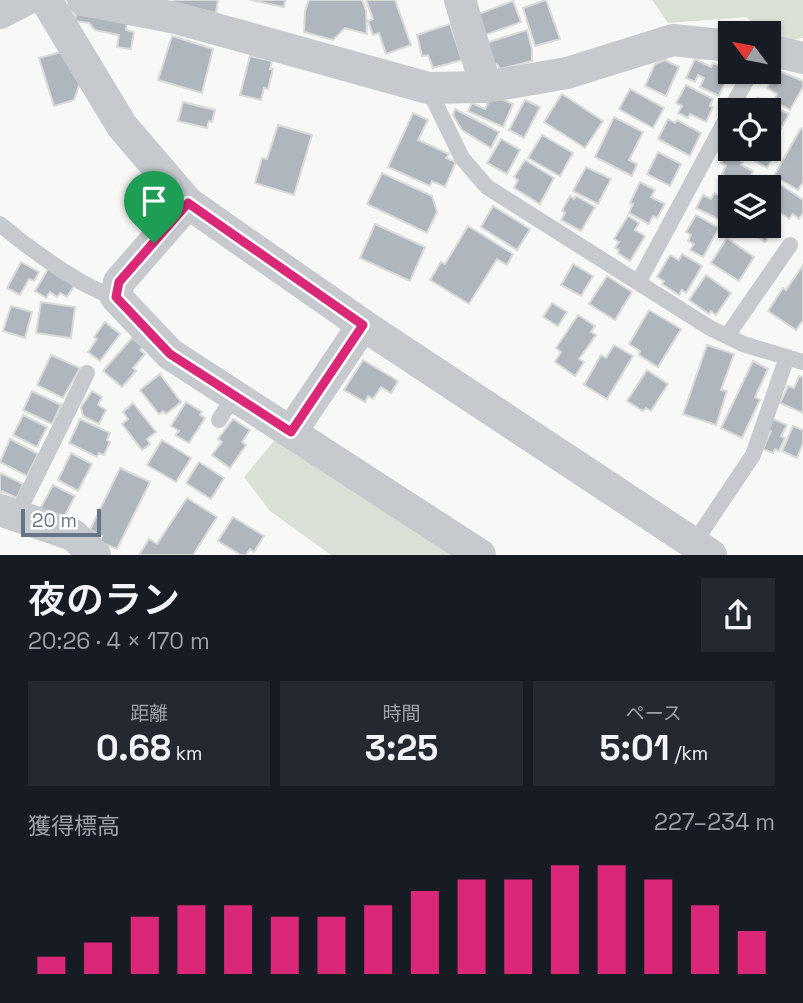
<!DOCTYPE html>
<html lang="ja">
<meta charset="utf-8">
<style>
:root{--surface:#171b24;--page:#242831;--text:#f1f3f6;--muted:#9ea1a6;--accent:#db2777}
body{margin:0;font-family:"Space Grotesk","Noto Sans JP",sans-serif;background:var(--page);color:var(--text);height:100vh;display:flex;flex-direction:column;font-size:26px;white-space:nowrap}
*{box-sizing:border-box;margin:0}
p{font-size:23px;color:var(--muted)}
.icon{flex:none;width:38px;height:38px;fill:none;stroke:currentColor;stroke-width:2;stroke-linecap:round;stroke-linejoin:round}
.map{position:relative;height:555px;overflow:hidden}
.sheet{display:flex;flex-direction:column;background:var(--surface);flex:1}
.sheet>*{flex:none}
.needle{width:46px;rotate:302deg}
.fabs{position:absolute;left:718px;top:21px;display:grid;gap:14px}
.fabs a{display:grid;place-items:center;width:63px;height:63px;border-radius:0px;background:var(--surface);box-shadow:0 2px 5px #0004;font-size:35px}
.scale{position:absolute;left:21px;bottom:18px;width:80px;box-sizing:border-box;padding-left:7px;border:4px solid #667689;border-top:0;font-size:19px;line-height:24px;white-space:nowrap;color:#667689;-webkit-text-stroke:5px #fff;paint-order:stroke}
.pin{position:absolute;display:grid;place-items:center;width:60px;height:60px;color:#fff;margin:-72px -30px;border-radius:50% 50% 50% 0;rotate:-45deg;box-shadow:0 0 7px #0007}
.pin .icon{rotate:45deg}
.round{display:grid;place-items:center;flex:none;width:74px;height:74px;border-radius:0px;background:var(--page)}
.headline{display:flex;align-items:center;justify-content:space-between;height:119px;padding:0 28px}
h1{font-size:38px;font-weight:600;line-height:52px}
.stats{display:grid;grid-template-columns:repeat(3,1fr);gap:10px;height:119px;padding:7px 28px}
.stats div{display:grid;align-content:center;border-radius:0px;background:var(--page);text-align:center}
.stats b{font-size:35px;font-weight:600}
.stats small{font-size:19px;font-weight:400}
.stats p{font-size:19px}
.chart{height:196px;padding:14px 28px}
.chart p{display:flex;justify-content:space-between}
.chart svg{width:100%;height:126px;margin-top:7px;stroke:var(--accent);stroke-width:6}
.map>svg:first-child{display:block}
.green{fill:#d9e1d7}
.building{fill:#afb6bd;stroke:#dadbd8;stroke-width:2}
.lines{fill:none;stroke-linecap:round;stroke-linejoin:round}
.service{stroke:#c6c9ce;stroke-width:16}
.minor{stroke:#c6c9ce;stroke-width:32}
.route-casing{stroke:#fff;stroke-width:14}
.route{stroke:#db2777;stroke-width:9}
</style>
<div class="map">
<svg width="803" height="555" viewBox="0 0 803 555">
<rect width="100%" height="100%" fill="#f8f9f6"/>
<g class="green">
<polygon points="652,0 803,0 803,38 776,43 768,36 768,33 765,33 746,17 668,23"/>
<polygon points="278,436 457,555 331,555 270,511 244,477"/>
</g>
<g class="building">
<polygon points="174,0 218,0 216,13 173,4"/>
<polygon points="250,0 285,0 284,7"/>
<polygon points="309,0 362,0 366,10 367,34 345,28 333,40 304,32 305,11"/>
<polygon points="366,0 395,0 411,45 386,54 379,33 373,35 368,21 373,19"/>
<polygon points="546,0 560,39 535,46 523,8"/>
<polygon points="513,1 521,22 485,35 478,14"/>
<polygon points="76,14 127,22 126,30 134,32 131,49 117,47 119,35 95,30 89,23 75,21"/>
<polygon points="450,24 462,60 433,68 428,55 422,56 417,35"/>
<polygon points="527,30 532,49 532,61 500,69 497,64 491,64 483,44"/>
<polygon points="172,36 213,49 202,93 158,80"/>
<polygon points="65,51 82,77 74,100 54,106 39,58"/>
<polygon points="250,56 272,61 270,69 273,69 268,89 264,88 261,100 240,95"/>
<polygon points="695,59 711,67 713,63 730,70 719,96 700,87 704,78 698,75 695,82 686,78"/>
<polygon points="665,60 679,67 666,96 645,86 655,64"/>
<polygon points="777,70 803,81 803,87 790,110 774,101 777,94 767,88"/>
<polygon points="686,85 713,99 710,106 713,107 706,122 690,114 688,118 678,113 682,106 676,103"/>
<polygon points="630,89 664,108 653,128 619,109"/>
<polygon points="562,94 603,121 585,148 544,122"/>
<polygon points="758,98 789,114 776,138 768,133 768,110 752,110"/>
<polygon points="502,99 513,104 503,127 468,111 472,103 485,109 489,101"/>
<polygon points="525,100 540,107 524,138 509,130"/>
<polygon points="183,102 215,110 212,122 209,121 207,128 178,121"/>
<polygon points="455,109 499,132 491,148 462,130 453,115"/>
<polygon points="413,113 428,120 418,140 449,154 446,158 456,162 445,187 432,181 430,186 388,167"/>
<polygon points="614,117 643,132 629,160 637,164 632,176 595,157"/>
<polygon points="668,119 675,123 677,120 701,133 690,156 658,139"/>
<polygon points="278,125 312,135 294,195 255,183 262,158 267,159"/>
<polygon points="801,128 803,130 803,182 798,190 774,176"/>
<polygon points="542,135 573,153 560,176 528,158"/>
<polygon points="768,138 777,143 772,152 775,154 767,168 733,149 768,149"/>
<polygon points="501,139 520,150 507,174 487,163"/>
<polygon points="658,152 681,164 670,186 647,174"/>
<polygon points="727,153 743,162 741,165 753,171 748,182 751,184 750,187 732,187 727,185 730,179 722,174 726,166 721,163"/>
<polygon points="525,160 554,178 540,204 514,188 518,180 514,177"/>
<polygon points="586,167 611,179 598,204 573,191"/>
<polygon points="382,173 432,196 437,212 427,233 367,204"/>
<polygon points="766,179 775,185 777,182 803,200 803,213 799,219 793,214 789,219 768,204 768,187 761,187"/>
<polygon points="640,182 655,190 651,197 665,204 657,218 653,216 649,224 629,213 633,204 630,203"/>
<polygon points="723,192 730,196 730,216 726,223 696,208 703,195 711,199 714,193 721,196"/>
<polygon points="570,196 574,199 576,196 595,207 581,231 561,220 565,213 562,211"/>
<polygon points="493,206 530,229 517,250 481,227"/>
<polygon points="768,210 777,216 770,226 774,230 765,242 751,232 748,236 735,226 768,226"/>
<polygon points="696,215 719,228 703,257 690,250 694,244 688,241 691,235 686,232"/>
<polygon points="628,216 639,223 635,230 645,236 630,261 618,253 619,250 615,248 619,242 614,239"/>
<polygon points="375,224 425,247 410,281 360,258"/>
<polygon points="468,226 513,254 507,265 497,259 469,304 430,280 441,262 445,264"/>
<polygon points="727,238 754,257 739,281 711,263"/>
<polygon points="682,254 702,266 686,293 682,290 679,295 662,284 664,281 657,277 670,255 679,260"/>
<polygon points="21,262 39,272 34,281 29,279 20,295 7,288"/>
<polygon points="573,264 593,276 581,296 561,285"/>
<polygon points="803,265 803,320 796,330 768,311 783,288 786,290"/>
<polygon points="48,269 74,286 67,297 60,293 57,297 50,292 46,298 35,291"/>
<polygon points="706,275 731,293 716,315 711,311 709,314 689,300"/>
<polygon points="607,276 632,292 615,320 589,304"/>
<polygon points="41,302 75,307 71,338 36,333"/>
<polygon points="552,303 567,312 558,326 543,317"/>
<polygon points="11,306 32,312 25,338 3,331"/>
<polygon points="649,310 681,329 658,367 639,355 640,351 629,344"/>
<polygon points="578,315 595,326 591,332 596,335 579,359 584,362 575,376 555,362 561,352 556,348"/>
<polygon points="105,322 120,334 100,361 88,352 97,339 94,337"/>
<polygon points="132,338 143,347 140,350 145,354 133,368 136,371 122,387 103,371"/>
<polygon points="614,345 633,356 607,399 584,385 601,355 606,358"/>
<polygon points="707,345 734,354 721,390 727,391 716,425 683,414"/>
<polygon points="51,355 80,368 63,398 37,385"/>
<polygon points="363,360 398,381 391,393 381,387 373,399 368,396 365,402 344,390"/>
<polygon points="753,361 768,369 755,397 760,400 742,438 721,428"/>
<polygon points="647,370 668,384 651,411 646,408 643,411 627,401"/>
<polygon points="160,374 181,402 166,414 163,411 159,414 140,390"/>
<polygon points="799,376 803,377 803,413 780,403 788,386 794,388"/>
<polygon points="32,391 61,405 52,424 23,410"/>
<polygon points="92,391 102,397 98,405 106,410 99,424 83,416 81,407"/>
<polygon points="186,402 202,412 200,415 205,418 189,443 175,435 179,431 171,426"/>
<polygon points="133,403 156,432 147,439 150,444 142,450 122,424 128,419 123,412"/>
<polygon points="23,415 47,427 37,447 13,435"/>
<polygon points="80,419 110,433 107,440 110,442 104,455 99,453 97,457 69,443"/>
<polygon points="233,419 250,430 242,442 246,445 230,468 212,455 222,442 218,439"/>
<polygon points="773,419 787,425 781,436 785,438 779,451 775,449 773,453 763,449 771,431 768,430"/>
<polygon points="793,426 803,430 803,443 797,458 782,451"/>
<polygon points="10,439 38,454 27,476 0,462"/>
<polygon points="162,440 191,458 176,482 147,465"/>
<polygon points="71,453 92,464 78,491 58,480"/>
<polygon points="199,462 224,478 211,499 186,483"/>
<polygon points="120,468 150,482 117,549 100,542 102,536 90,530"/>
<polygon points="0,473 23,484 17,498 2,491 0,494"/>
<polygon points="53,485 75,496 61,523 39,511"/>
<polygon points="187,498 217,517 193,555 139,555 149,539 157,544"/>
<polygon points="233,517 264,536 254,552 250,549 246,555 241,555 218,541"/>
</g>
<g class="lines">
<g class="service">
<polyline points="428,88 462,158 487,187 710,328 743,344 803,362"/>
<polyline points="730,110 751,72"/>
<path d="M0,224C26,246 83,289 116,297"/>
<polyline points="639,281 730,112"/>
<polyline points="727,336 790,245"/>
<polyline points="219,420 234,396"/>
<polyline points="16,517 87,373"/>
<polyline points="694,543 753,455 787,357"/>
</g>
<g class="minor">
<polyline points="46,0 122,126 188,203 119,282 116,297 170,354 480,555"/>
<polyline points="83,0 176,18 428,88 486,87 567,73 673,40 730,46"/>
<polyline points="460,0 486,87"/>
<polyline points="0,13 25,0"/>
<polyline points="768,50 803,58"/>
<polyline points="188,203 363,325 711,555"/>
<polyline points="291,432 363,325"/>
<polyline points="0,510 73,535 95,555"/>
</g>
</g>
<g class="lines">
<defs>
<polygon id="route" points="188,203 363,325 291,432 170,354 116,297 119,282"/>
</defs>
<use href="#route" class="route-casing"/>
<use href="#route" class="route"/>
</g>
</svg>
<div class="fabs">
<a><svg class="needle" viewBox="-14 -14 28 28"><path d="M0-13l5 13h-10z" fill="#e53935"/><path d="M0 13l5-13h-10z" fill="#9ea1a6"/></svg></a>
<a><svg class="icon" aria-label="locate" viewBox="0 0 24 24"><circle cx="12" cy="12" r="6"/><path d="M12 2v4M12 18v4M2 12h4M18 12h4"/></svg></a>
<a><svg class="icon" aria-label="layers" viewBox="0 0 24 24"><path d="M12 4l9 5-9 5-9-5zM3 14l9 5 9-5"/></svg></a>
</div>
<div class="scale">20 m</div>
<div class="pin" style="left:154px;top:243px;background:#1e9e55"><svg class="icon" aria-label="arrive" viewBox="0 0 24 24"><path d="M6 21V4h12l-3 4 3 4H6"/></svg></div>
</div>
<section class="sheet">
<div class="headline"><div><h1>夜のラン</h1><p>20:26 · 4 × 170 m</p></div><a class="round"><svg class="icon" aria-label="share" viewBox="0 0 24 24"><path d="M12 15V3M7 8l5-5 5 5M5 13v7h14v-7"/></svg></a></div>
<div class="stats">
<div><p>距離</p><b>0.68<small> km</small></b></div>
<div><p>時間</p><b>3:25</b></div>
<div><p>ペース</p><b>5:01<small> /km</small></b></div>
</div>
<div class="chart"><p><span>獲得標高</span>227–234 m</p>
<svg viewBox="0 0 160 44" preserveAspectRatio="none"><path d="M5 44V38M15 44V33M25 44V24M35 44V20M45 44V20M55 44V24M65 44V24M75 44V20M85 44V15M95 44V11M105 44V11M115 44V6M125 44V6M135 44V11M145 44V20M155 44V29"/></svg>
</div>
</section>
